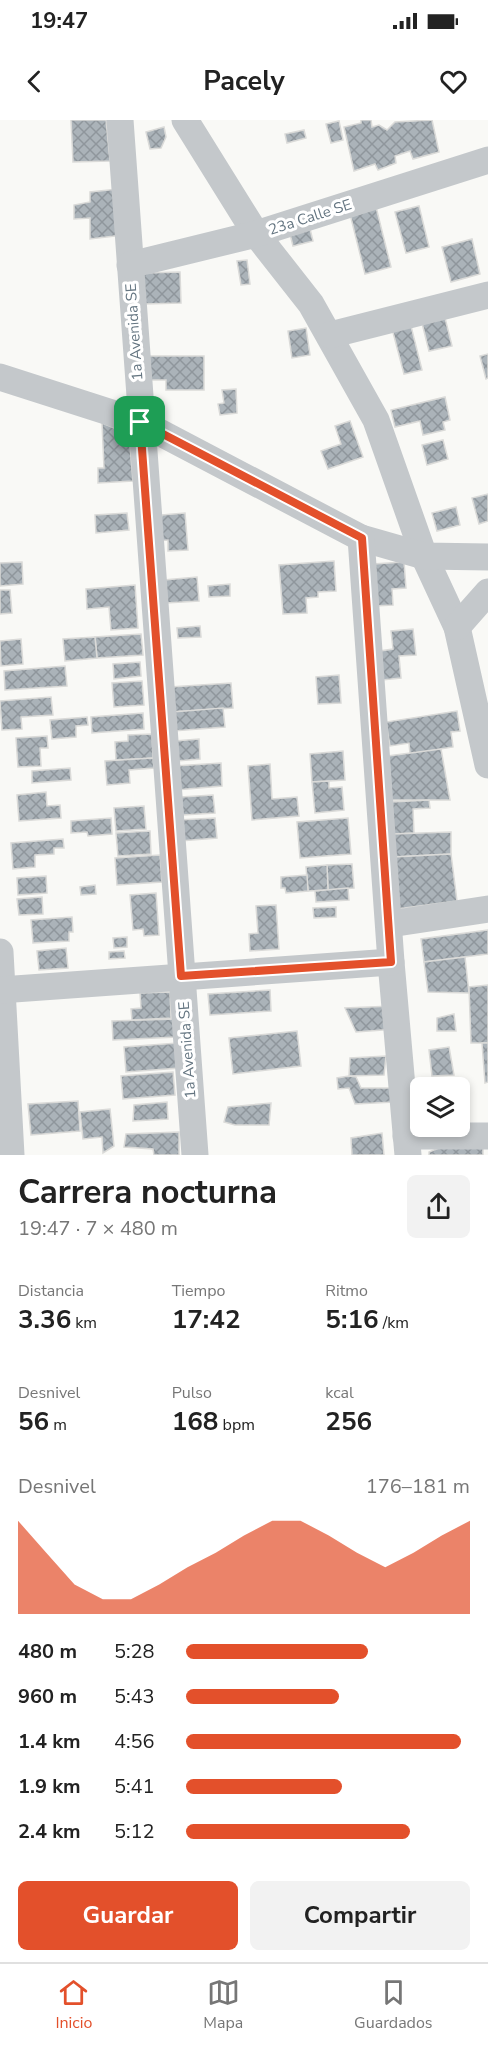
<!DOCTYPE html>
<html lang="es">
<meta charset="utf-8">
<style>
:root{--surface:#fff;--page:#f2f2f2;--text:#222;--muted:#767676;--line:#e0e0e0;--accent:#e3502b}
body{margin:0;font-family:"Nunito Sans",sans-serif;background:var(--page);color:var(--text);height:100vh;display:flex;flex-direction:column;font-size:22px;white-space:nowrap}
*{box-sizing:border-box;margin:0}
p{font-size:20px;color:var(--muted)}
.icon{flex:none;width:33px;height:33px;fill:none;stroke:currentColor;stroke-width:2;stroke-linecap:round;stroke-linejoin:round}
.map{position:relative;height:1035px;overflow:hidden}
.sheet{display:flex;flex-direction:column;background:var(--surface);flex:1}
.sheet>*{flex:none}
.fabs{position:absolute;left:410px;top:957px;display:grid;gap:12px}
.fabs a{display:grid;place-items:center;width:60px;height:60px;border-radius:9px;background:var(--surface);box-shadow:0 3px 9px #0003;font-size:30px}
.pin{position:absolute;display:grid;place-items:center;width:51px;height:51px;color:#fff;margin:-26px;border-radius:12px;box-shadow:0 3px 9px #0006}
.round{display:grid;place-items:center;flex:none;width:63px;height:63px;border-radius:9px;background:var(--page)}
.headline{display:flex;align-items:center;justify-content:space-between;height:102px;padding:0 18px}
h1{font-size:33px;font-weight:700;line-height:45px}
.figures{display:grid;grid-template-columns:repeat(3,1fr);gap:9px;height:102px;padding:6px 18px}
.figures div{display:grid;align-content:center}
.figures b{font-size:26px;font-weight:700}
.figures small{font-size:16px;font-weight:400}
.figures p{font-size:16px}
.chart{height:168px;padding:12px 18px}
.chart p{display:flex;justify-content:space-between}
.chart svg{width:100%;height:108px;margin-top:6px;fill:var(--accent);opacity:.7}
.primary-button{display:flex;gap:12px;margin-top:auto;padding:12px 18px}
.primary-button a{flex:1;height:69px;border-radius:9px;background:var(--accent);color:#fff;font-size:24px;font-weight:700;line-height:69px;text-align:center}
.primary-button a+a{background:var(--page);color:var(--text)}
ul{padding:0 18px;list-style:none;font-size:20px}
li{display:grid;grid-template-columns:96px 72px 1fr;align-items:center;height:45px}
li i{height:15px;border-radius:8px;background:var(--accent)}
.status{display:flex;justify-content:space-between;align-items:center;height:42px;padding:0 30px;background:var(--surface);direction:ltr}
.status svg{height:16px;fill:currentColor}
header{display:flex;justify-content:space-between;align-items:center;height:78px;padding:0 18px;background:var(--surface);font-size:27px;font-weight:700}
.tabs{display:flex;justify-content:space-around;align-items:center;height:84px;border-top:2px solid var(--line);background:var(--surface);font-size:16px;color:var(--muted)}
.tabs a{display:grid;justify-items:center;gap:3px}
.tabs .selected{color:var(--accent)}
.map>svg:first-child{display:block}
.building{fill:url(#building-cross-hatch);stroke:#dadad8;stroke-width:1.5}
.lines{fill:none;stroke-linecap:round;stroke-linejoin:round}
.minor{stroke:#c4c8cb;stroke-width:27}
.route-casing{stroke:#fff;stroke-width:12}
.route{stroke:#e3502b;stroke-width:8}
.labels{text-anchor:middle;stroke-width:6;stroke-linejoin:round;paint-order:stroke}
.street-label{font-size:15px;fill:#647581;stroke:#fff}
</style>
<div class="status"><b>19:47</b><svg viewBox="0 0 49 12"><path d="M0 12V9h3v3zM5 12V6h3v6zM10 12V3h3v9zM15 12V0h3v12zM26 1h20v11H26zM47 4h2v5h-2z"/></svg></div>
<header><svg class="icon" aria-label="back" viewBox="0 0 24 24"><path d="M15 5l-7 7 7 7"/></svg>Pacely<svg class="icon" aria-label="heart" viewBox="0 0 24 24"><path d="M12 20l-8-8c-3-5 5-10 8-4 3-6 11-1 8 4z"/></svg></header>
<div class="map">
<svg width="488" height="1035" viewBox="0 0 488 1035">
<defs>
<pattern id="building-cross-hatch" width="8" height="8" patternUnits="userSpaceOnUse" patternTransform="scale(1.5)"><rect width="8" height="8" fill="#abb3b9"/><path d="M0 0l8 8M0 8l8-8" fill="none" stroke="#8f969c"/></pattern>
</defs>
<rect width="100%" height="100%" fill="#f9f9f6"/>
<g class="building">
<polygon points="71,0 106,0 110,41 73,42"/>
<polygon points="361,0 371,0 372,7 379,5 387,10 395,2 432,0 439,32 413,39 410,31 395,36 396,43 378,50 375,44 354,51 344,7 361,3"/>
<polygon points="339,1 343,20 331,23 326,4"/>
<polygon points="164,7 166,17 161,28 150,29 146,12"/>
<polygon points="304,10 306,18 287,23 285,14"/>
<polygon points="118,69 123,115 90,119 90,98 74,99 74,85 90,82 90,72"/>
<polygon points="375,83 391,147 365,154 349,90"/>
<polygon points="419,86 429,127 406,133 395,92"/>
<polygon points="308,101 313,121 293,126 288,106"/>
<polygon points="472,119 480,154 451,162 442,127"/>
<polygon points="247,140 250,164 241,165 237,141"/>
<polygon points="180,152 181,183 144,184 143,153"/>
<polygon points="445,198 452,226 429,231 422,203"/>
<polygon points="390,201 411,206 422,250 404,254"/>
<polygon points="306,208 310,235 292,238 288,211"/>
<polygon points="488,234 488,258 486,259 480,236"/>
<polygon points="148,236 204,236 204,270 166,270 166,260 147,260"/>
<polygon points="236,269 237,293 220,295 218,284 224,283 222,270"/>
<polygon points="445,277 450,300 443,302 445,310 423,315 420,301 395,307 391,290"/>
<polygon points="350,301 363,337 328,349 321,331 341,324 335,306"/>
<polygon points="102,303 129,314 133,361 98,363 98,348 104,348"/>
<polygon points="443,320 448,339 427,345 422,325"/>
<polygon points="488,374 488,401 479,404 472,378"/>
<polygon points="456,387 460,405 437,411 432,393"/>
<polygon points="127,393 129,410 96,413 95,395"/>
<polygon points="185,393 188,430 168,431 168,420 155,421 162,395"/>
<polygon points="334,441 336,471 318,472 318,477 306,478 307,493 283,494 279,445"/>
<polygon points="22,442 23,464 0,466 0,443"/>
<polygon points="404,442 406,468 392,469 393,485 375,486 373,444"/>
<polygon points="197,457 199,481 166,483 164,460"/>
<polygon points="230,464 230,476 209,477 208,466"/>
<polygon points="135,465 138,508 111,510 109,487 87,489 86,469"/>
<polygon points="0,470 10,470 12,493 0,494"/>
<polygon points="200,506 201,517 178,518 177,508"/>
<polygon points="413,509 416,535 399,536 401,558 382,560 380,531 393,529 391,511"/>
<polygon points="141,514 143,535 97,538 95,517"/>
<polygon points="95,517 97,538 65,541 63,519"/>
<polygon points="21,519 23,544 1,546 0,521"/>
<polygon points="140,542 141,556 114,559 113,544"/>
<polygon points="65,546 67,566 5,570 4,551"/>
<polygon points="339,555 341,583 318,584 316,557"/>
<polygon points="142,561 144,585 114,587 112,563"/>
<polygon points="231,563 233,588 172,592 170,567"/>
<polygon points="51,577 53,595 21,597 22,609 2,610 0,581"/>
<polygon points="223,588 225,607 173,611 172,592"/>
<polygon points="457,591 460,611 451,612 453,627 410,634 409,623 390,626 386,602"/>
<polygon points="143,593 144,609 92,613 91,597"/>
<polygon points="87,597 88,605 76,606 76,617 52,619 50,600"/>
<polygon points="152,614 153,638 116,640 115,622 128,621 128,615"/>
<polygon points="47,616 48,628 40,628 41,646 18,647 16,618"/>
<polygon points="199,619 200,639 177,641 175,621"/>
<polygon points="441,629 450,680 390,680 388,636"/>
<polygon points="343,631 345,660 312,662 310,634"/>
<polygon points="153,638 154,648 129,650 130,663 107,665 105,641"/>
<polygon points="221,643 222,666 176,670 175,646"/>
<polygon points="270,644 272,679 297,677 299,696 252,700 248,646"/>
<polygon points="70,648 71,660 32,663 32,651"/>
<polygon points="329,661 329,668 342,667 344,690 315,693 312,662"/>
<polygon points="46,672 47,686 60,685 61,698 19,701 17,675"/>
<polygon points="213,675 215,693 183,695 181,677"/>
<polygon points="429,680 430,688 413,689 414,713 393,714 391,682"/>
<polygon points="144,686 146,709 116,711 114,688"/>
<polygon points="111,698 112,714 88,716 87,712 71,713 71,701"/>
<polygon points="215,698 217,718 180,721 179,700"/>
<polygon points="348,698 351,734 300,738 297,702"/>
<polygon points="150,711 151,734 118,736 116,713"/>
<polygon points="451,712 451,734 394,737 393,714"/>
<polygon points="63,719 64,728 54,728 54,734 35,735 35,747 13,749 11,723"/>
<polygon points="451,734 457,781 397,789 394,737"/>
<polygon points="160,735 162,762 117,765 115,738"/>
<polygon points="352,744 354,768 328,770 327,745"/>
<polygon points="327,745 328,770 308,771 306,747"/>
<polygon points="307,755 308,771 286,773 285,768 281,768 281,757"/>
<polygon points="46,756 47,773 18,775 17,758"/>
<polygon points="95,765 96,774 81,775 80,767"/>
<polygon points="348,768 349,780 316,782 315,771"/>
<polygon points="156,773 159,815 144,816 143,809 133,810 130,775"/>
<polygon points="42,777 43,794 19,795 17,779"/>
<polygon points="276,785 279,829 250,831 249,814 258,813 256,786"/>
<polygon points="336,787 336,797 314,798 313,788"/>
<polygon points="72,797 73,812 69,812 69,821 33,823 31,800"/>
<polygon points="488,810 488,834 424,842 421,819"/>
<polygon points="127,817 127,827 114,828 113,818"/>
<polygon points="66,828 68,848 39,850 37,831"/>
<polygon points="124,831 125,838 109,839 109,832"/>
<polygon points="465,837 469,873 428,872 424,842"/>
<polygon points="488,865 488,923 471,923 469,867"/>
<polygon points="270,870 271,891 210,895 208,874"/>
<polygon points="170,872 171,898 132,900 131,889 141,888 140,873"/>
<polygon points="393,886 396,909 356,912 345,888"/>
<polygon points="454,894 456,911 437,911 437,898"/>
<polygon points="176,899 177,917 113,920 112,901"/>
<polygon points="297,911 301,946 233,954 229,918"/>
<polygon points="178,923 180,948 126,952 124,927"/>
<polygon points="482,923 488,923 488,962 485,963"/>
<polygon points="449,927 454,955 432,956 429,930"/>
<polygon points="386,936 384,955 349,956 350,938"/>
<polygon points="173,952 175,975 123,979 121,956"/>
<polygon points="349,956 356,957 361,968 392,968 394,982 355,984 349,968 338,969 337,958"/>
<polygon points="78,981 80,1011 31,1015 28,984"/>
<polygon points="167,982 168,999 133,1001 134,985"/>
<polygon points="271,983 269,1005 235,1005 224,1002 228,987"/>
<polygon points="110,989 114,1026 103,1033 102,1017 83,1019 80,992"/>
<polygon points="179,1012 179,1035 154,1035 153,1029 124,1027 126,1014"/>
<polygon points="382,1013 384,1035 352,1035 351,1018"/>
<polygon points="444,1026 483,1026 483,1035 429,1035 429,1032"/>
</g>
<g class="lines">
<g class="minor">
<polyline points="120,0 195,1035"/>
<polyline points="185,0 256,114 311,184 376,300 424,436 457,507 488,645"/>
<polyline points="130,145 256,114 488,40"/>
<polyline points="330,215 488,175"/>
<polyline points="0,257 140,302 361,418 424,436 488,437"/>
<polyline points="361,418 391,842 408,1035"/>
<polyline points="457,507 488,472"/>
<polyline points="390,804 488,789"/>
<polyline points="0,832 11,1035"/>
<polyline points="0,870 391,842"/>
<polyline points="406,1016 488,1016"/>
</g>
</g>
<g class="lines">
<defs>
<polygon id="route" points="140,302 362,418 391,842 181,856"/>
</defs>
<use href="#route" class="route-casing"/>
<use href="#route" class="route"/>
</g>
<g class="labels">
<g class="street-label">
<text transform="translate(310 97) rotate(-18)" y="5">23a Calle SE</text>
<text transform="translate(134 212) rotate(-94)" y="5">1a Avenida SE</text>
<text transform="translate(187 930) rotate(-94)" y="5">1a Avenida SE</text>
</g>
</g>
</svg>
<div class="fabs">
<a><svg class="icon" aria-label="layers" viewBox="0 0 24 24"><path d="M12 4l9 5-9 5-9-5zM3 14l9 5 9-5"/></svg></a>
</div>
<div class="pin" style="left:140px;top:302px;background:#1e9e55"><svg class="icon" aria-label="arrive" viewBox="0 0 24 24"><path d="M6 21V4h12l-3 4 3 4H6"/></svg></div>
</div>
<section class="sheet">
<div class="headline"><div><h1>Carrera nocturna</h1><p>19:47 · 7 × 480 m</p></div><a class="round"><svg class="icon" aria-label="share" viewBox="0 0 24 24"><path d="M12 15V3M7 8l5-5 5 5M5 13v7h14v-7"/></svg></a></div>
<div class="figures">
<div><p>Distancia</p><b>3.36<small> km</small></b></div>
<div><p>Tiempo</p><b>17:42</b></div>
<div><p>Ritmo</p><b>5:16<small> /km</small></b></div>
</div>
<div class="figures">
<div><p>Desnivel</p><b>56<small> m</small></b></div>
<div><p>Pulso</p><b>168<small> bpm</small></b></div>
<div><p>kcal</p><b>256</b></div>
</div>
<div class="chart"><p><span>Desnivel</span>176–181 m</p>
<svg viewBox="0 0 160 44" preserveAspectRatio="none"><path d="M0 44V6L10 19L20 32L30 38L40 38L50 32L60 25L70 19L80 12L90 6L100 6L110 12L120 19L130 25L140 19L150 12L160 6V44z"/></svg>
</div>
<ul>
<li><b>480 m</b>5:28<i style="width:64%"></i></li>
<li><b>960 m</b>5:43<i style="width:54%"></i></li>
<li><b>1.4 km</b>4:56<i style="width:97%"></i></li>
<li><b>1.9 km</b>5:41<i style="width:55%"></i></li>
<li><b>2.4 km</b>5:12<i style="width:79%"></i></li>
</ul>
<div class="primary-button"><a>Guardar</a><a>Compartir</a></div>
</section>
<nav class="tabs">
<a class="selected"><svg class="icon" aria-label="home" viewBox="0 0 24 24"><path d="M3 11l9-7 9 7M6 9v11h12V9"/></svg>Inicio</a>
<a><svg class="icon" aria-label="map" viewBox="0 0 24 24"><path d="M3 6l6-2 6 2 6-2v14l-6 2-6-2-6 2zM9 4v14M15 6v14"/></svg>Mapa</a>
<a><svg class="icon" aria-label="saved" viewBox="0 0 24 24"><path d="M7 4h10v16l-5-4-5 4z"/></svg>Guardados</a>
</nav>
